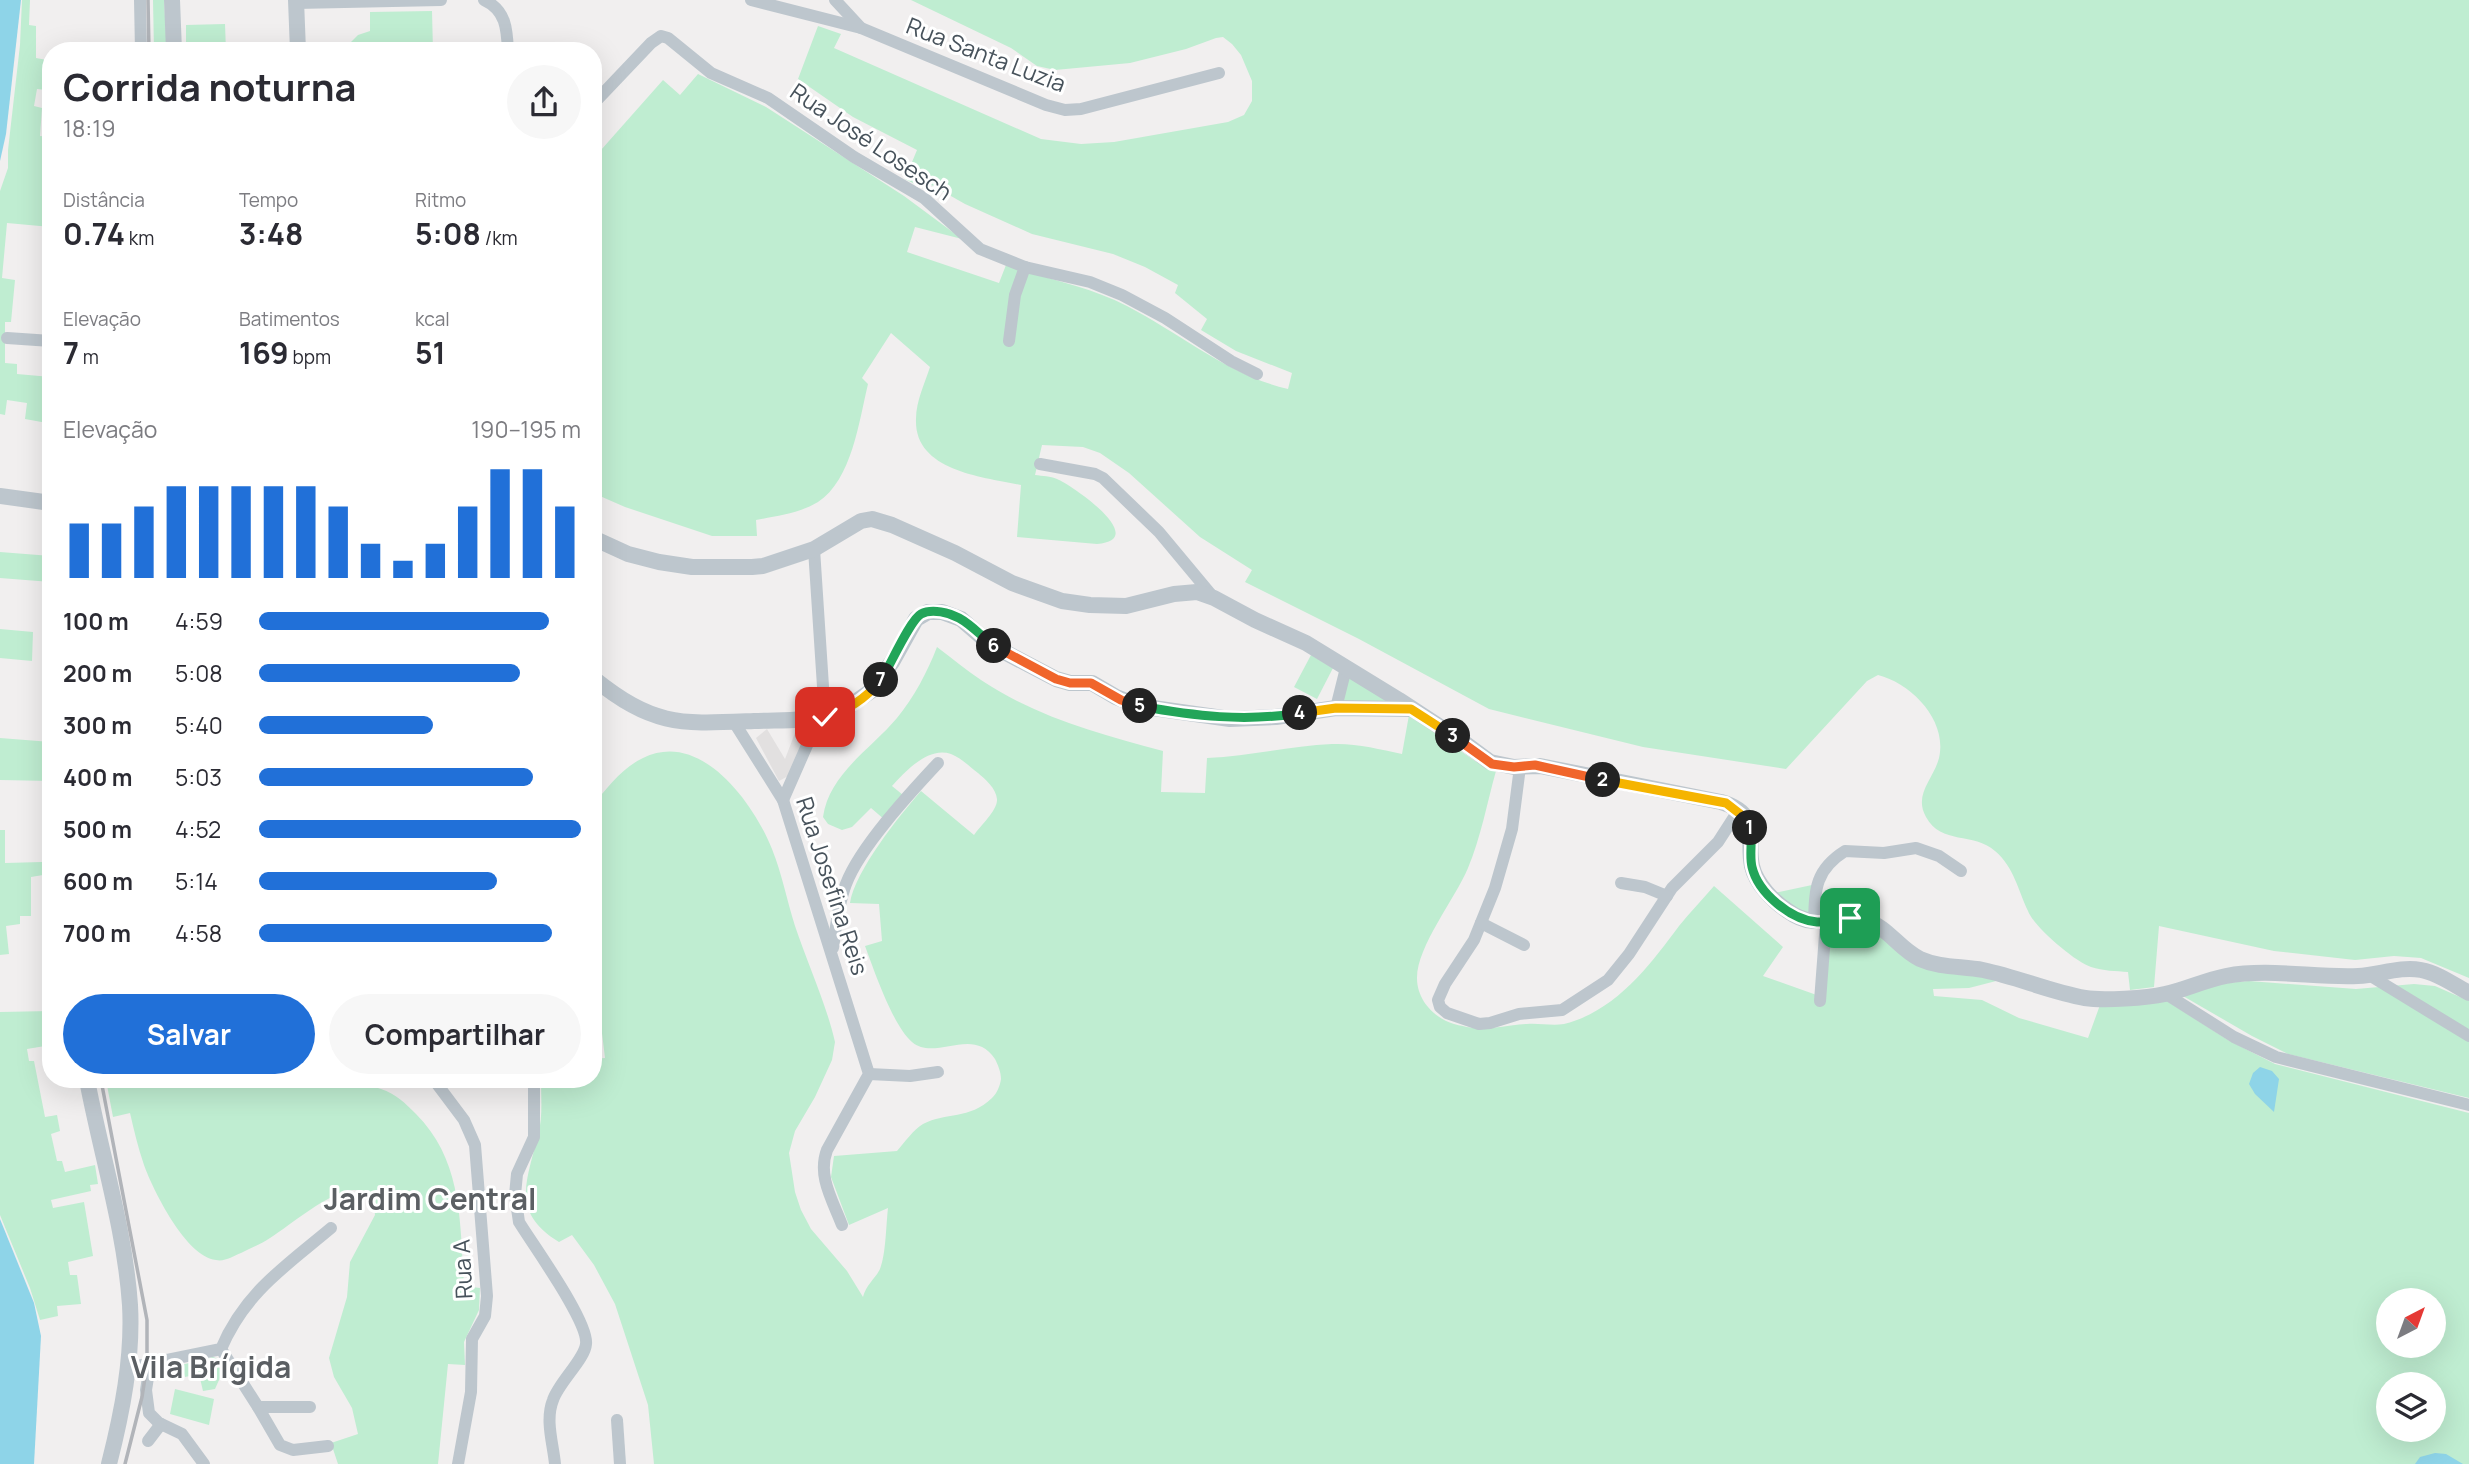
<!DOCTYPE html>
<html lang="pt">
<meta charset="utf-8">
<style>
:root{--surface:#fff;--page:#f7f7f7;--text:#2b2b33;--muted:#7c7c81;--accent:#2170d8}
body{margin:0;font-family:Manrope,sans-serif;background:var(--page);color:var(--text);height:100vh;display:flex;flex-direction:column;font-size:26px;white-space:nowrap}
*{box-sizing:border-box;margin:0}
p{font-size:23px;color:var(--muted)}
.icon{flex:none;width:38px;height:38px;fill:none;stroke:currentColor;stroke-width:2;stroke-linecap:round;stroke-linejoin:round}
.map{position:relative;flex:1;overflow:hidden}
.side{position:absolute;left:42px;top:42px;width:560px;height:1046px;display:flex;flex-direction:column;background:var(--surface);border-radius:28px;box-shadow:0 7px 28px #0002}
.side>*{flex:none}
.needle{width:46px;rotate:41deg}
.controls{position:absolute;left:2376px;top:1288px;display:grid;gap:14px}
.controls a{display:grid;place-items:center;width:70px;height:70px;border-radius:50%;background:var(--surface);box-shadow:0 7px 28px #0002;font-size:35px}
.pin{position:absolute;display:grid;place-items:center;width:60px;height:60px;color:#fff;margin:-30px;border-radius:14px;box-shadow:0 4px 10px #0006}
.km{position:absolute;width:35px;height:35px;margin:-18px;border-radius:50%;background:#222;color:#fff;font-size:19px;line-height:35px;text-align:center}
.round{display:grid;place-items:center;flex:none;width:74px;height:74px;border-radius:37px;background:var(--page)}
.summary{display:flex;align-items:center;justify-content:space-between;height:119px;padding:0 21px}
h1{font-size:38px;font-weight:700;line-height:52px}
.stats{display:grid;grid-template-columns:repeat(3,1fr);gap:10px;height:119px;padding:7px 21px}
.stats div{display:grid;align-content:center}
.stats b{font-size:30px;font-weight:700}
.stats small{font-size:19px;font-weight:400}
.stats p{font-size:19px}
.chart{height:196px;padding:14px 21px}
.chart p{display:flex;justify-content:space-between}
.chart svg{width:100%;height:126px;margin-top:7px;stroke:var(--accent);stroke-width:6}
.button{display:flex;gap:14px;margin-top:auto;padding:14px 21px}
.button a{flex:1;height:80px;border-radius:42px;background:var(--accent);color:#fff;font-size:28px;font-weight:700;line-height:80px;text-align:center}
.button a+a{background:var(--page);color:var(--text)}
ul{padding:0 21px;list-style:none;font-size:23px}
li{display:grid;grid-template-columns:112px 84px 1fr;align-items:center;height:52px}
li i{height:18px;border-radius:9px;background:var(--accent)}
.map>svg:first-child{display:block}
.education{fill:#e2e0e0}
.green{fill:#bfedd1;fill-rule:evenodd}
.water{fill:#8ed4e8}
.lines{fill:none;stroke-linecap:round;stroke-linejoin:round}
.minor{stroke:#bdc6cd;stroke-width:12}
.tertiary{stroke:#bdc6cd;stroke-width:16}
.rail{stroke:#b1b4b9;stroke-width:3.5}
.split-1-casing{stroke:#fff;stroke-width:14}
.split-2-casing{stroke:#fff;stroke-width:14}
.split-3-casing{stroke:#fff;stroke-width:14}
.split-4-casing{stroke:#fff;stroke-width:14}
.split-5-casing{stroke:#fff;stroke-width:14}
.split-6-casing{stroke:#fff;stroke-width:14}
.split-7-casing{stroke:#fff;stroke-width:14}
.split-8-casing{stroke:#fff;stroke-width:14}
.split-1{stroke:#22a559;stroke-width:9}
.split-2{stroke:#f5b400;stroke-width:9}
.split-3{stroke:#f0652b;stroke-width:9}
.split-4{stroke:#f5b400;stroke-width:9}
.split-5{stroke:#22a559;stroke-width:9}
.split-6{stroke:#f0652b;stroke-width:9}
.split-7{stroke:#22a559;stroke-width:9}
.split-8{stroke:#f5b400;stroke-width:9}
.labels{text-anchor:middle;stroke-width:6;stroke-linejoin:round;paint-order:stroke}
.street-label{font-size:23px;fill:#47525b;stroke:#fff}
.district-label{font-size:30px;font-weight:bold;fill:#5b5f63;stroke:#fff}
</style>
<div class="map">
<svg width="2469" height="1464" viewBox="0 0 2469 1464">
<rect width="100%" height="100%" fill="#f1efef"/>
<polygon class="education" points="767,729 785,759 795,733 805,740 790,775 779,781 756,738"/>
<g class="green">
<polygon points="22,0 30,0 29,25 36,26 36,58 47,60 46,90 37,89 34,106 42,108 40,136 51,137 51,227 7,223 2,278 15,280 11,322 5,322 5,363 17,364 17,374 51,377 51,416 47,416 47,423 25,419 27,403 7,400 5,415 0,414 0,191 8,168 8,150 20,45"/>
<polygon points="153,0 164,0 167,51 154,51"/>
<path d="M911,0H2469V978L2421,958L2394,956L2355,960L2274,951L2159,926L2154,987L2130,990L2128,972C2116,971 2103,971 2091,967C2075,962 2034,927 2028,911C2018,890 2014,867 1995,851C1974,832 1941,845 1926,817C1912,792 1938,776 1940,752C1944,717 1910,683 1878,675L1867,681L1786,769L1643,747L1489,709L1359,639L1245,582L1252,570L1200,537L1129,473L1100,453L1083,447L1042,445L1035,475C1043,476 1050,476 1057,479C1072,485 1151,540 1097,544L1017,537L1021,485C983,477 914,471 916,419C916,401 925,383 930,367L891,333L862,378L868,384C859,421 852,480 818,502C800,513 777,516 756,520L757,536H712L625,507L593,493V159L663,80L680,95L698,74L766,107L904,196L962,239L915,227L907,252L999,283L1006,265L1020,269L1019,298L1025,271C1060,282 1094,289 1127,306C1181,334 1228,375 1288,389L1292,373L1236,351L1201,330L1207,319L1175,293L1178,285L1145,267L1113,254L1032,234L965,204L928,183L923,188L905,179L917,150L853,117L798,79L818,26L841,34L834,48L1041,139L1081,144L1114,142L1228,122L1244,115L1252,101V81L1241,55L1232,44L1223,37L1216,38L1186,49L1130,63L1055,70L1037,66L1011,48Z"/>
<polygon points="432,11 433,51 342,51 358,35 370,31 370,12"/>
<polygon points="225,24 226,51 186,51 186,25"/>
<polygon points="0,552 51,556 51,582 0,578"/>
<polygon points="0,629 33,632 32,661 0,658"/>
<path d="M937,647C952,658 966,670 981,680C1036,717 1100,734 1163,751L1161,792L1205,793L1207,758C1249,756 1290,746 1332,744C1356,743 1379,749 1402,754L1409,715L1475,761L1496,771C1487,803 1481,837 1468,868C1455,899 1417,946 1417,978C1417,1000 1434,1018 1454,1024C1488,1033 1495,1026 1527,1024C1539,1023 1552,1026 1564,1024C1616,1011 1650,965 1679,926C1690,912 1703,899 1714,886L1783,947L1763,976L1825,998L1831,933L1852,927L1869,929L1891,943L2000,980L1969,988L1933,989L1934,996L1982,1000L2019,1018L2088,1038L2100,1005L2167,1001L2228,1040L2275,1064L2469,1113V1464H654L648,1405L615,1304L594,1265L572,1235L559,1242C510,1212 527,1181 538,1135C543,1117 541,1098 541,1080H593V1059L605,1058L593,959V805C608,787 622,768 643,758C701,729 754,804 772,849C782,874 787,901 795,926C807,962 827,1006 835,1042L832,1060L815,1097L795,1131L789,1153L795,1192L801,1210L811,1229L847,1271L863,1297C866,1285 875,1279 880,1269C886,1254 886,1225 888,1208L849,1225L831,1177L834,1156L897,1151C905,1142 913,1130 923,1124C946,1112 969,1120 992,1098C997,1093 1000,1086 1001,1079C1001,1072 998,1065 995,1059C973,1025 935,1062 912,1042C893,1026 874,970 865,946L882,941L879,904L850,903C855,871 899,816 921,791L974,835C980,826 998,810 997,799C996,788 985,779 978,773C970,767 961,758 951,754C928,746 905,772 892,786L903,795L885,820L871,808L852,827L842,830L828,824L823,817C829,774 871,749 897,718C914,697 927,673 937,647ZM2389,1300H2434V1346H2389ZM2389,1384H2434V1430H2389Z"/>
<polygon points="1311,655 1333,668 1317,699 1294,687"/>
<polygon points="1347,672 1401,706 1338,707"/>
<polygon points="0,738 51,742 51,781 0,780"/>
<polygon points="0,830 5,830 5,863 42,862 43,875 31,877 31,916 20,916 20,924 6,926 9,954 0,955"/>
<polygon points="1812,885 1812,920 1770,894"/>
<polygon points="2249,981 2356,989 2414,984 2435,986 2469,1001 2469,1098 2288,1054 2252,1036 2183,996 2225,983"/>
<polygon points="51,1011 51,1045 27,1049 29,1061 34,1061 45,1117 57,1115 60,1131 51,1134 57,1161 62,1161 65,1172 95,1165 98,1184 90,1185 91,1191 51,1200 53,1208 84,1202 93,1256 68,1262 70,1275 77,1275 81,1304 57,1306 58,1316 40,1320 30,1288 0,1215 0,1012"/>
<path d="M106,1080H307C331,1086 357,1080 381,1089C396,1094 405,1103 416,1114C463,1161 460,1223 464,1286L480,1288L479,1310L464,1342L465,1365L448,1364L438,1464H338L331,1443L358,1434L352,1408L334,1377L329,1358L347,1297L350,1262L375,1215C375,1203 366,1189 353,1190C327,1193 292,1224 270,1238C261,1244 251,1248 241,1253C233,1256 225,1262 216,1260C186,1257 153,1190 144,1165C138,1148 134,1130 130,1113L113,1117Z"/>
<polygon points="213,1357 227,1362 215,1389 203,1391 199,1374 185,1377 181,1365"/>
<polygon points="175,1389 214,1399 209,1425 170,1414"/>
</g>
<g class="water">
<polygon points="0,0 21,0 6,134 0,161"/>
<polygon points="2260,1067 2272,1071 2279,1079 2274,1112 2255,1094 2249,1084 2253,1073"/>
<polygon points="0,1219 34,1303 41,1336 34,1464 0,1464"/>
<polygon points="2435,1453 2446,1454 2463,1464 2415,1464 2420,1457"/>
</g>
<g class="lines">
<g class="minor">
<polyline points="140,0 141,51"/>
<path d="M484,0C506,10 507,29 508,51"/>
<polyline points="751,0 861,28 1046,105 1065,110 1081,109 1219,73"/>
<polyline points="835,0 861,28"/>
<polyline points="296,3 441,0"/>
<polyline points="593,104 651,43 661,36 668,38 711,73 768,98 854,157 924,198 980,249 1025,267 1090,282 1122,295 1165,318 1231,361 1257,374"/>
<polyline points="7,338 51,341"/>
<polyline points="1009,341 1015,295 1025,267"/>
<polyline points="1040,464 1095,474 1103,478 1159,532 1214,598"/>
<polyline points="814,549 825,717"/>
<polyline points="1336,708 1346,668"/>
<path d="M734,722L783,800L869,1074L827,1150C817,1176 833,1201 842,1225"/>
<polyline points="1520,767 1512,829 1495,888 1474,940 1445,984 1438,1000 1440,1007 1447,1013 1479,1024 1490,1023 1519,1014 1562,1010 1608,980 1629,954 1672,888 1718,842 1738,811"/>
<polyline points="783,800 819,718"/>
<polyline points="1621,883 1645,887 1667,896"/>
<path d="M1814,922C1815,889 1815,870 1845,851L1884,853L1916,848L1939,856L1961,871"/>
<polyline points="1481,923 1524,945"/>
<path d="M833,948C836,927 838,905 846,884C860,847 910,793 938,763"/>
<polyline points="2369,975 2469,1036"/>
<polyline points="2166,994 2234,1037 2276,1057 2469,1105"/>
<polyline points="1820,1001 1826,922"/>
<polyline points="869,1074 910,1076 938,1072"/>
<polyline points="434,1080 464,1120 475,1145 487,1296 485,1316 472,1339 471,1392 458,1464"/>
<path d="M534,1080V1137L517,1174L515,1195L519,1222C533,1245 589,1322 586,1344C585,1359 559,1382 553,1400C545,1420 553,1443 555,1464"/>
<polyline points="221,1349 258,1407 280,1445 293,1450 328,1446"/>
<polyline points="150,1365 146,1390 149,1413 159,1423 182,1434 204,1464"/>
<path d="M128,1368L221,1349C245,1292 286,1266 331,1228"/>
<polyline points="258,1407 310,1407"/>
<polyline points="617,1420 620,1464"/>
<polyline points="148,1441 161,1424"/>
</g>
<g class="tertiary">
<polyline points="172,0 174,51"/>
<polyline points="296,0 298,51"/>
<polyline points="0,496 51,503"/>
<path d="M593,538L628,554L659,562L692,567H752L763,566L814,549L861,521L872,519L892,525L955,553L1012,583L1062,601L1090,605L1126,606L1174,594L1197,592L1214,598L1255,620L1306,643L1399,700L1463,742L1490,762L1514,767L1540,766L1721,802C1762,814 1746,838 1752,866C1756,884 1774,902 1788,911C1818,933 1837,911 1865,920C1888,927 1899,949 1920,959C1940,968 1962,966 1983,970C2017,977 2051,992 2085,998C2103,1001 2147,998 2165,994C2185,990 2205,980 2226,976C2269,968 2315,978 2358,976C2379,975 2400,966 2421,970C2438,973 2454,985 2469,993"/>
<path d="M593,678C654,727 680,724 754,721C777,720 802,721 825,717L842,711L871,691L892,662L916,619L928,612H942L961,619L991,645L1056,679L1070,683H1092L1116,697L1139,706L1230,719L1276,717L1336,708L1411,709"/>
<path d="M87,1080C101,1154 125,1230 130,1305C133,1358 122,1413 109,1464"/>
</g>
<g class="rail">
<polyline points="148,0 149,51"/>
<polyline points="101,1080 147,1320 147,1365 142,1397 125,1464"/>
</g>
</g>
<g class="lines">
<defs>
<path id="split-1" d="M1750,828C1753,841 1749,854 1752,867C1758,893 1791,920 1817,922C1828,923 1839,919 1850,918"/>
<polyline id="split-2" points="1603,780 1726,803 1744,817 1750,828"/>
<polyline id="split-3" points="1453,736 1492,764 1514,767 1535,765 1603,780"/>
<polyline id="split-4" points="1300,713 1336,708 1411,709 1453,736"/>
<path id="split-5" d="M1140,706C1194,716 1245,722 1300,713"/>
<polyline id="split-6" points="994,646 1056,679 1070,683 1091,683 1121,700 1140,706"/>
<path id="split-7" d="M881,680C890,666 910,620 921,614C932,608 950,613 959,618C972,625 982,637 994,646"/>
<path id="split-8" d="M825,717C847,711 867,697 881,680"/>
</defs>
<use href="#split-1" class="split-1-casing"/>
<use href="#split-2" class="split-2-casing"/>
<use href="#split-3" class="split-3-casing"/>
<use href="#split-4" class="split-4-casing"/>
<use href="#split-5" class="split-5-casing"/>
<use href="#split-6" class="split-6-casing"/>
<use href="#split-7" class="split-7-casing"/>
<use href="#split-8" class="split-8-casing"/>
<use href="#split-1" class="split-1"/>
<use href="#split-2" class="split-2"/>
<use href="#split-3" class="split-3"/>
<use href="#split-4" class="split-4"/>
<use href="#split-5" class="split-5"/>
<use href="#split-6" class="split-6"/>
<use href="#split-7" class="split-7"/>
<use href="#split-8" class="split-8"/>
</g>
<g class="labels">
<g class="street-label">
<text transform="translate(986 55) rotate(21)" y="8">Rua Santa Luzia</text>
<text transform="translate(871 142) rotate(34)" y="8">Rua José Losesch</text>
<text transform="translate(832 886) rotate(72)" y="8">Rua Josefina Reis</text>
<text transform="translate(463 1269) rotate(-93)" y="8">Rua A</text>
</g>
<g class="district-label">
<text x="430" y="1210">Jardim Central</text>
<text x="211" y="1378">Vila Brígida</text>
</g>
</g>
</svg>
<div class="controls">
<a><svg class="needle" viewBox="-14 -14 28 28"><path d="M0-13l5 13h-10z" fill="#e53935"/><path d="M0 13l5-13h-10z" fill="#7c7c81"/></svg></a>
<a><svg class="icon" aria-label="layers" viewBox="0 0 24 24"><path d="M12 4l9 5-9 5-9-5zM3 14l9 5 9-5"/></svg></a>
</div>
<div class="pin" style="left:1850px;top:918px;background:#1e9e55"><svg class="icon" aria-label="arrive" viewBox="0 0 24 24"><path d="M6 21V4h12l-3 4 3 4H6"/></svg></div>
<div class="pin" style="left:825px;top:717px;background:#d93025"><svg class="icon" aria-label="check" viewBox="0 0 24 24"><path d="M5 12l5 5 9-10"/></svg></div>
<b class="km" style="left:1750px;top:828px">1</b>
<b class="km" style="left:1603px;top:780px">2</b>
<b class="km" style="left:1453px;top:736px">3</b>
<b class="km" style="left:1300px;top:713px">4</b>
<b class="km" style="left:1140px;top:706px">5</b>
<b class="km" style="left:994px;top:646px">6</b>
<b class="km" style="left:881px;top:680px">7</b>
<section class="side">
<div class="summary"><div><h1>Corrida noturna</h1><p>18:19</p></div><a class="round"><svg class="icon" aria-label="share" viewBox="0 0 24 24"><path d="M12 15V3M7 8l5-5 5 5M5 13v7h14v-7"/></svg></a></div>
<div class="stats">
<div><p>Distância</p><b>0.74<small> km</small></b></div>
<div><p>Tempo</p><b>3:48</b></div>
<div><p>Ritmo</p><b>5:08<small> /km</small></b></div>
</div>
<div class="stats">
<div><p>Elevação</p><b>7<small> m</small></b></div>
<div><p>Batimentos</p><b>169<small> bpm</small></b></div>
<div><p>kcal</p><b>51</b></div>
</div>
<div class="chart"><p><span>Elevação</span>190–195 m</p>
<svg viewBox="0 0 160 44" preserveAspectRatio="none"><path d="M5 44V25M15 44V25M25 44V19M35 44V12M45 44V12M55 44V12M65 44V12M75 44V12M85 44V19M95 44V32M105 44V38M115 44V32M125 44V19M135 44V6M145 44V6M155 44V19"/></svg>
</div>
<ul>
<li><b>100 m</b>4:59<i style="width:90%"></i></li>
<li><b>200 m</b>5:08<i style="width:81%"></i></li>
<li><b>300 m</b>5:40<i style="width:54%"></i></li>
<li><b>400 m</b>5:03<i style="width:85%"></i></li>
<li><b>500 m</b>4:52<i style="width:100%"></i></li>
<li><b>600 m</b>5:14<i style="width:74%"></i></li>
<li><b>700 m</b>4:58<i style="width:91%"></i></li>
</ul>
<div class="button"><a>Salvar</a><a>Compartilhar</a></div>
</section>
</div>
